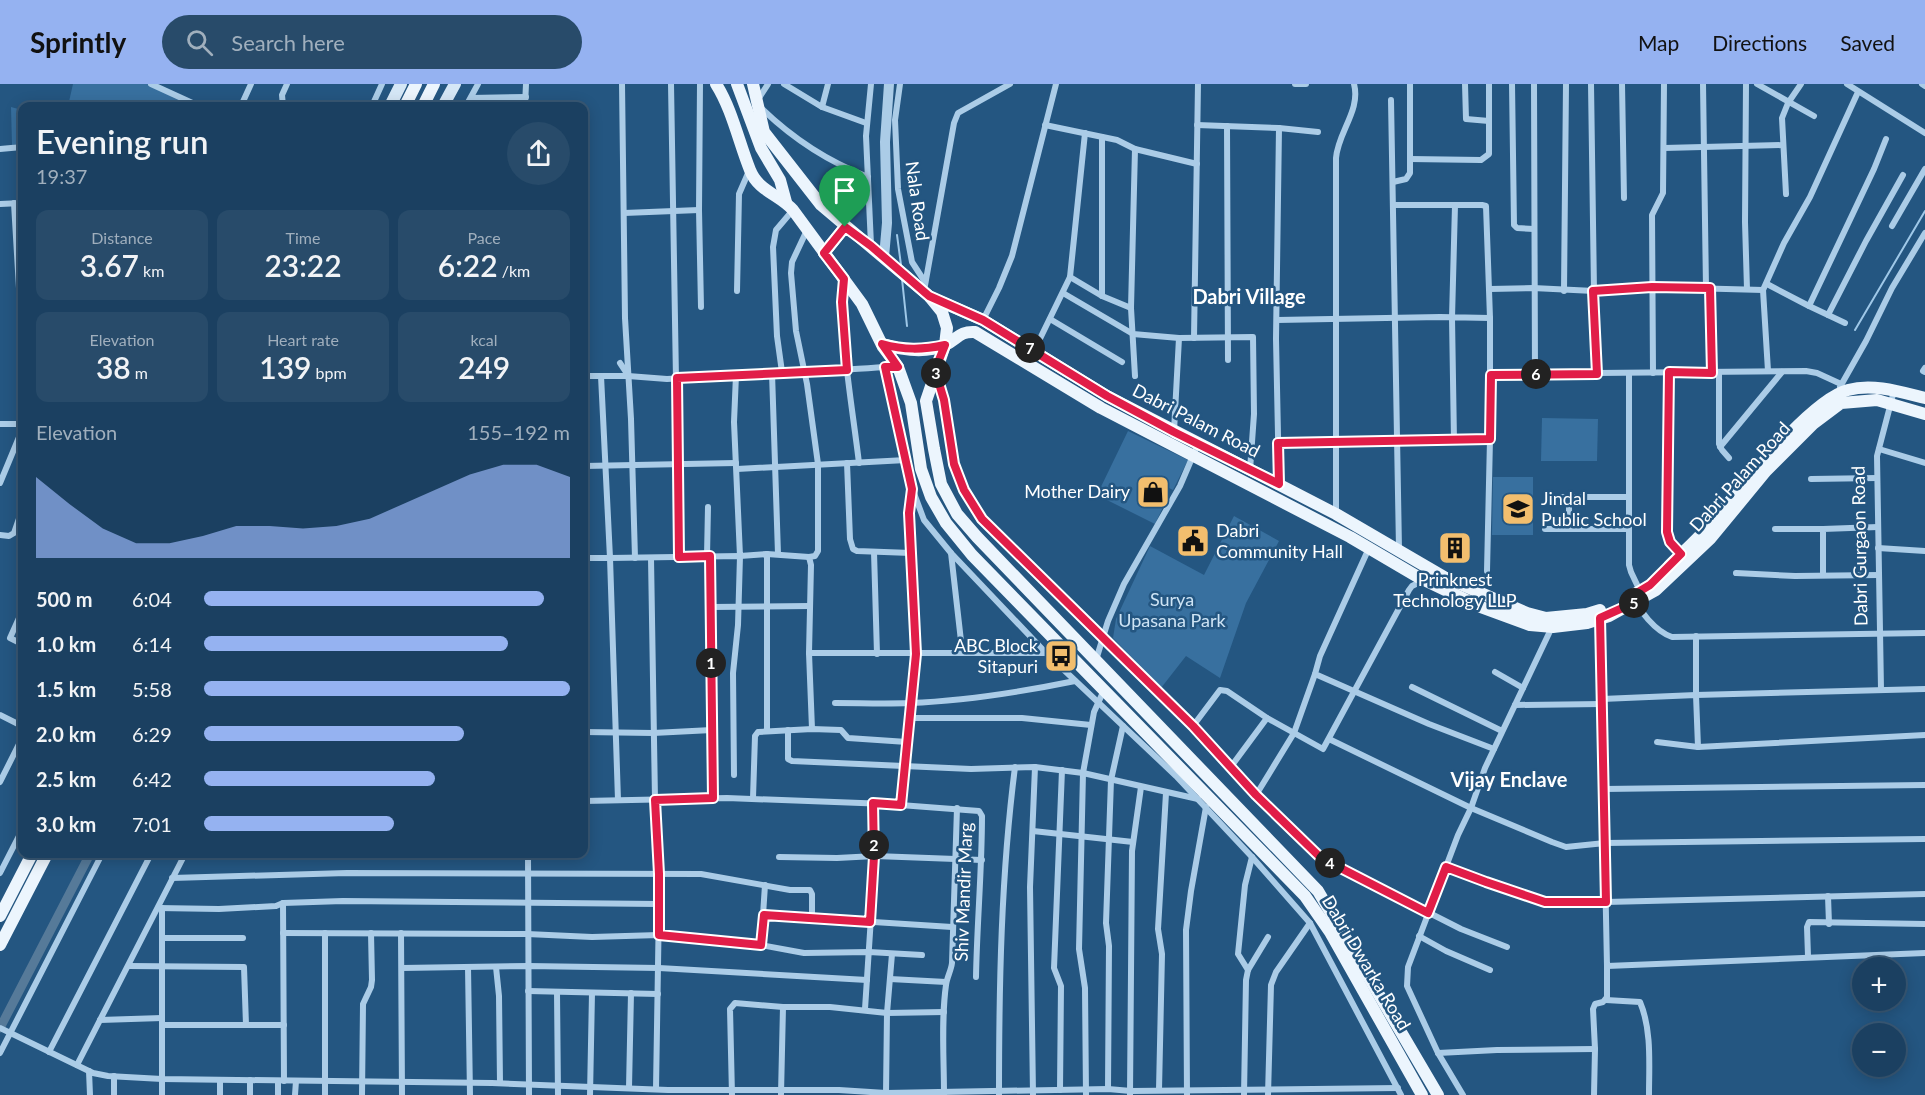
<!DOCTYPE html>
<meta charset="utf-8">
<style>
:root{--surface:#1b4061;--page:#284b6a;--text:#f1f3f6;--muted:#a0afbd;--line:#395976;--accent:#95b2f1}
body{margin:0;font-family:Lato,sans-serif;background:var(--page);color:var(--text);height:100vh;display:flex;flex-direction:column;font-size:22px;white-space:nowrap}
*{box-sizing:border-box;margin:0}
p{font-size:20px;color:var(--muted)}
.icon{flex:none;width:33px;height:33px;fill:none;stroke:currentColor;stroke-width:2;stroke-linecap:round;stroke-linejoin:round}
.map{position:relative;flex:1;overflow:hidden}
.drawer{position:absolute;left:18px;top:18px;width:570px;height:756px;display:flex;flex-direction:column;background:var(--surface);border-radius:12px;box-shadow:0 3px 15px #0003,0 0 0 2px var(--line)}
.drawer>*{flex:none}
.buttons{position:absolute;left:1852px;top:873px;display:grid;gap:12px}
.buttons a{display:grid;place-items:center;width:54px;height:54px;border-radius:50%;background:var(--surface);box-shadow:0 3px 15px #0003,0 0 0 2px var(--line);font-size:30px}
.pin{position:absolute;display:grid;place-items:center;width:51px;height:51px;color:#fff;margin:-62px -26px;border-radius:50% 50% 50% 0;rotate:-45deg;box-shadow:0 0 6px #0007}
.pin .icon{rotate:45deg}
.km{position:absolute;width:30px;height:30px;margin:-15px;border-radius:50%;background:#222;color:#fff;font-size:16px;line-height:30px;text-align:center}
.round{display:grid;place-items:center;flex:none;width:63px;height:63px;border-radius:32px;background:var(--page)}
.headline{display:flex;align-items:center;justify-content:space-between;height:102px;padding:0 18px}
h1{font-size:33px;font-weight:600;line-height:45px}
.metrics{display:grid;grid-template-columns:repeat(3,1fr);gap:9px;height:102px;padding:6px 18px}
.metrics div{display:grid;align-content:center;border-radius:12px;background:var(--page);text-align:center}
.metrics b{font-size:30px;font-weight:600}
.metrics small{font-size:16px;font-weight:400}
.metrics p{font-size:16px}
.chart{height:168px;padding:12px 18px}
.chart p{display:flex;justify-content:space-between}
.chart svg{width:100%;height:108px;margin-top:6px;fill:var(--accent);opacity:.7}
ul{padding:0 18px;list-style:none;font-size:20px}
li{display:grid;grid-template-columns:96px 72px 1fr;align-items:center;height:45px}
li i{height:15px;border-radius:8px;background:var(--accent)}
header{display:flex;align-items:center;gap:36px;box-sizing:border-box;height:84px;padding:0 30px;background:var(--accent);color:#111}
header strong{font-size:28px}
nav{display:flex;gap:33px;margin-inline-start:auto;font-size:21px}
.search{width:420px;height:54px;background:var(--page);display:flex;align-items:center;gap:15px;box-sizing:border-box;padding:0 21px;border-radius:33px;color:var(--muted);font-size:22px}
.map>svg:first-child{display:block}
.green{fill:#38709f}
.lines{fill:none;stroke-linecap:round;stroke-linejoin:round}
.stream{stroke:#9fc8e8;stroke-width:2}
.canal{stroke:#567a99;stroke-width:9}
.minor{stroke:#abcce7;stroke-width:6}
.tertiary{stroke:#abcce7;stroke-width:10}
.secondary{stroke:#d5e7f6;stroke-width:12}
.primary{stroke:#ecf5fd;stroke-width:12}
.route-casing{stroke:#fff;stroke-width:12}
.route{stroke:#e11d48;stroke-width:8}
.labels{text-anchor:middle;stroke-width:5;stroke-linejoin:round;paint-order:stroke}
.street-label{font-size:18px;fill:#fff;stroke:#245681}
.poi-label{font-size:18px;fill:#fff;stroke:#245681;text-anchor:end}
.park-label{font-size:18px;fill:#cee4f5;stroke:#245681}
.neighbourhood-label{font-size:20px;font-weight:bold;fill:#fff;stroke:#245681}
</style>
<header>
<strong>Sprintly</strong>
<div class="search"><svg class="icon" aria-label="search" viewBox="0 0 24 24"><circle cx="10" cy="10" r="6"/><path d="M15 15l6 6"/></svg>Search here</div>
<nav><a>Map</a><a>Directions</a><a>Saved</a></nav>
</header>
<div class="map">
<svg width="1925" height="1011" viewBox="0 0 1925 1011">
<rect width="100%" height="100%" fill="#245681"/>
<g class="green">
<polygon points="73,0 153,0 202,22 68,22"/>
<polygon points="11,23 22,26 22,59 12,61"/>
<polygon points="1542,334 1598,335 1597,377 1541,377"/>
<polygon points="1128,347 1188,376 1173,406 1153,396 1146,412 1164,421 1155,440 1097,411"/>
<polygon points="1493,393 1533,393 1533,451 1492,451"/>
<polygon points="1234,432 1279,457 1246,519 1220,594 1186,572 1161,604 1113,554 1116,535 1150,462 1204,491"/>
</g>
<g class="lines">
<g class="stream">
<polyline points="897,151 901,181"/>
<polyline points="902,195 907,242"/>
<polyline points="1855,246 1925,127"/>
</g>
<polyline class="canal" points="0,944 90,770"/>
<g class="minor">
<polyline points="151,0 199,22"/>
<polyline points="622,0 625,234 631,335 635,474"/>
<polyline points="671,0 679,473"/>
<polyline points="700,0 699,126 701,223"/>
<polyline points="784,0 822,23 866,39"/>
<polyline points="900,0 895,36 898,105 912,178 925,198"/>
<polyline points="1295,0 1306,0"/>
<polyline points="1465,0 1466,35 1489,37"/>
<polyline points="1512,0 1514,141 1517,144 1534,145"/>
<polyline points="1534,0 1535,290"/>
<polyline points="1622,0 1624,114"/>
<polyline points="1703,0 1706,204"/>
<polyline points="1746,0 1745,138 1747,205"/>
<polyline points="1757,0 1814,32"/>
<polyline points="1847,0 1925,49"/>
<polyline points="1922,0 1925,2"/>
<polyline points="471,14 526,13"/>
<polyline points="1391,16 1399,465"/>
<polyline points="757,17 768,0"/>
<polyline points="241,22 251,0"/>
<polyline points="283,22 282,11 287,0"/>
<polyline points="372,22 382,0"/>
<polyline points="466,22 478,0"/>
<polyline points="525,22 526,0"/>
<polyline points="822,23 828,0"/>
<path d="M761,24C793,55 826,77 868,93"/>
<polyline points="1045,41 1117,56 1135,65 1197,80"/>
<polyline points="1197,41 1279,44 1318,48"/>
<polyline points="1227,42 1228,276"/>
<polyline points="1279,44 1276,255 1279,399"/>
<polyline points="1102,53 1102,212"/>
<polyline points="1664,64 1783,61"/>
<polyline points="0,65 22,63"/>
<polyline points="1410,75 1481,76 1489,70 1489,0"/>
<polyline points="1393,98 1406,95 1410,89 1410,0"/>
<polyline points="1786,110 1782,34 1788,19 1801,0"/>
<polyline points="14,119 22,255"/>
<polyline points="0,120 22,119"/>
<polyline points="1393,121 1455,121"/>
<polyline points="624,129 699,126"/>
<polyline points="1892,142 1925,85"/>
<polyline points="871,161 866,52 871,0"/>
<polyline points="1070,193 1102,212 1131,224"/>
<path d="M843,199C840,258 852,320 859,379"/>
<polyline points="1767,200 1809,222 1845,239"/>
<polyline points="1710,204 1712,289"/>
<polyline points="1490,205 1533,204 1594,207 1591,0"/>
<polyline points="1763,206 1768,287"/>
<polyline points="737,207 739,110 749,87"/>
<polyline points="924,207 954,39 958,29 1010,0"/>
<polyline points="1564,207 1566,0"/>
<polyline points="1063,209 1133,250 1179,254 1253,253 1254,330 1250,386"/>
<polyline points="1809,222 1874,85 1886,55"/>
<polyline points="1828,231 1866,157 1903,91"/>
<polyline points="1050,235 1122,278"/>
<polyline points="983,236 999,204 1012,172 1056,0"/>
<polyline points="1277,236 1440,233 1490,234 1486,122 1482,121 1455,121 1452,234 1454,357"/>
<polyline points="1194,254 1198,0"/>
<polyline points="1034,267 1070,193 1085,49"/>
<polyline points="620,279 628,291"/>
<polyline points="897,283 885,283 912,404 924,436 951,469 1046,569 1176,692 1252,773 1310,839 1401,1011"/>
<polyline points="1925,284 1923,287 1925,288"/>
<polyline points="782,288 777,252 773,163 776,146 793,126"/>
<polyline points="1669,288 1667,448 1669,458 1681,470"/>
<polyline points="772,289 778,470"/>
<polyline points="1653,289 1652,131 1663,109 1664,0"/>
<polyline points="1719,289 1719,360 1722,366 1729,374"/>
<polyline points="1629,290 1629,481 1631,488 1640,507"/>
<polyline points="1491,291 1597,289"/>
<polyline points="584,292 628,292 667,295 736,291"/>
<polyline points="601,292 610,474 740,472 738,541 733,589 734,691"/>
<path d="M937,292C948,320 946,351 954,380C960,400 971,417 982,435L1193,642L1230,684L1267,634L1323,665L1409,506L1412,502L1422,497"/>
<polyline points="1135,292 1131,224 1135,65"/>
<polyline points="1841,300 1817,289 1806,287 1597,289 1594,207 1652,203 1763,206 1784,159 1810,113 1858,8"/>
<polyline points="1840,303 1866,257 1892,204 1925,149"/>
<polyline points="0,340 22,340"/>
<polyline points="1174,347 1179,254"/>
<polyline points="1278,359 1490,355"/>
<polyline points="1720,363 1782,288"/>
<polyline points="1879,365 1925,379"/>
<polyline points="847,379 850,455 853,465 857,467 911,469"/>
<polyline points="584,382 736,379"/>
<polyline points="737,385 906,376"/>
<polyline points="1811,395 1877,394"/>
<polyline points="0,399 22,346"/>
<polyline points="1546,413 1569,413 1569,445"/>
<polyline points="1569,413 1629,413"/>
<path d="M1336,429V74C1338,48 1361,26 1354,0"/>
<polyline points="1545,445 1629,445"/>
<polyline points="1775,445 1823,445"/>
<polyline points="0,451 9,452 14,449 22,426"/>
<polyline points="1369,464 1320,572 1315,590 1429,640 1494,665"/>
<polyline points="1878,464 1925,467"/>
<polyline points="874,468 877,570"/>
<polyline points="951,469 961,557"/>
<polyline points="767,470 809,473 815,472 818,467 818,380 807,300 796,247 791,189 792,178 807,146"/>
<polyline points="707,472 708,423"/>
<polyline points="710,472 713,714"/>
<polyline points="809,473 811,481 809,569 1046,569"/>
<polyline points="584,474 610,474 618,716"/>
<polyline points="651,474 655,716 659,820 656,1005"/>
<polyline points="1487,487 1490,355 1490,234"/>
<polyline points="1736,489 1795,492 1879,491"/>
<polyline points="1823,491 1823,445 1878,443"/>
<path d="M1635,510C1636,526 1657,548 1672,553L1925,549"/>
<polyline points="711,523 810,522"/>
<polyline points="19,534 10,554 22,560"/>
<polyline points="1600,535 1607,882 1925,869"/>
<polyline points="1696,552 1696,611 1925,605"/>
<polyline points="809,569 812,645"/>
<polyline points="1096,576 1108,537 1124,500 1180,402 1198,360"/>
<polyline points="1495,588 1523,604"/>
<polyline points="1412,603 1502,647"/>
<polyline points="1881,605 1877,372 1894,307"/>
<polyline points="1602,615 1696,611 1698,663"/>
<path d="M835,619C860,619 885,620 910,619C965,617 1021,608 1075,597"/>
<polyline points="1515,621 1602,620"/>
<polyline points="0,631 22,642"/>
<polyline points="910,634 1022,634 1091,641"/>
<polyline points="1193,642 1220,606 1227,607 1267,634"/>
<polyline points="788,646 788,675 792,677 971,685 1035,683 1083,689 1198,715"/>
<path d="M767,647V470L740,472L734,338L736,291C786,288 835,287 885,283"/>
<polyline points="584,648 653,649 712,646"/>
<polyline points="1329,655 1471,724 1552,758 1566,763 1605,759 1925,755"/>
<polyline points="1657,658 1698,663 1925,651"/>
<polyline points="1230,684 1321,774 1461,845 1507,863"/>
<polyline points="0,698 22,654"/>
<polyline points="1604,705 1925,701"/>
<polyline points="1256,711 1294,649 1315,590"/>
<polyline points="753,714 755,652 758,648 812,645 841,646 848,654 907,658"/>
<path d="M584,717L727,714L887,720L979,727L982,732C982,785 977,839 976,893"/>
<polyline points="901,721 917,570 909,429 911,408"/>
<polyline points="1033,747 1133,758"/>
<polyline points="528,770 529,1011"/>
<polyline points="779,773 837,774 875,772 982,776"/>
<polyline points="1446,783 1486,799 1545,818 1606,818 1925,810"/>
<polyline points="0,789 22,746"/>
<polyline points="172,794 347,789 701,790 790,806 810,806 812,810 812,834"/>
<polyline points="1828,812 1829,840"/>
<polyline points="283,819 284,997"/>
<polyline points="158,824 219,825 276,822 283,819 343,817 659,820"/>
<polyline points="764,831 952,843"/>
<polyline points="283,849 527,850 592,853 659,851 761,861 804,869 869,868 922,871"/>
<polyline points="325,849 325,1011"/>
<polyline points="401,849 402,1011"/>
<polyline points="1419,852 1446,867 1490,886"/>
<polyline points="162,854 243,854"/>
<polyline points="761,861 765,801"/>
<polyline points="1808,872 1807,843 1809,838 1925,840"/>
<polyline points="129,882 244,883 246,941"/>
<polyline points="468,883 470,1011"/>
<polyline points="496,883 499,912 500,999"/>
<polyline points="402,884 528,882 659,884 867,896"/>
<polyline points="1248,886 1238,870 1245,801 1252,773"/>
<polyline points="890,895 946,898"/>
<polyline points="528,907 658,910"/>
<polyline points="557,908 558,1011"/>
<path d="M1606,916L1640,918C1652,946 1649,981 1649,1011"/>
<polyline points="865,925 875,772 873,719"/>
<polyline points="100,936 162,934"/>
<polyline points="162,941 284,941"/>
<polyline points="0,944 93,989 108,992 162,995 492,999 668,1006 839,1006 886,1009 1108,1005 1131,1007 1398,1004"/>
<polyline points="49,968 151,770"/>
<polyline points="0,969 102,770"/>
<polyline points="1438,969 1497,966 1595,965"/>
<polyline points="77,981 185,770"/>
<polyline points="89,987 90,1011"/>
<polyline points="114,992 114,1011"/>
<polyline points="629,1004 631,909"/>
<polyline points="1108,1005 1109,862 1106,839 1111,696 1123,642"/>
<polyline points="1060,1006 1061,902 1054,884 1062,686"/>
<polyline points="1159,1006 1162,870 1158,845 1166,709"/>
<polyline points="781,1010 783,923"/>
<polyline points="886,1010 887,929 892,870"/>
<path d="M944,1010C944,975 941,936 946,901C947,893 951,887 952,879L957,724"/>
<path d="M999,1010C999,901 1001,792 1015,683"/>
<polyline points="1033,1010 1030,803 1035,683"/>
<polyline points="162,1011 162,824"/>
<polyline points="220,1011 220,996"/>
<polyline points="250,1011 250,996"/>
<polyline points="278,1011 278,997"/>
<polyline points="295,1011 296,997"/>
<polyline points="362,1011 363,920 371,903 372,896 371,849"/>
<polyline points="590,1011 592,909"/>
<polyline points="732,1011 730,925 735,919 783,923 830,923 887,929 944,928"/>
<polyline points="1086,1011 1085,904 1079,865 1083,689 1094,628 1104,606"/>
<polyline points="1130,1011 1132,767 1141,703"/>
<polyline points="1187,1011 1186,846 1191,807 1206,723"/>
<polyline points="1244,1011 1246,896 1248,886 1268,853"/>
<polyline points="1268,1011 1271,901 1276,888 1310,839"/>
<polyline points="1463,1011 1438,969 1407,902 1408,883 1458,751 1471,724 1485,684 1552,543"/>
<polyline points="1594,1011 1595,965 1593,925 1595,920 1603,918 1607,913 1607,882"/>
</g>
<polyline class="tertiary" points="884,173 887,139 885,58 889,0"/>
<g class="secondary">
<polyline points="390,22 401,0"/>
<polyline points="443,22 455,0"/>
</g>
<g class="primary">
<path d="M716,0C732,25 739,59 750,86C758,107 780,111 793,126L862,220L883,263L898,283L911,319L921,385L931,413L946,439L972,471L1305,812L1330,848L1422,1011"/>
<polyline points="737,0 761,64 780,96 786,118"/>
<polyline points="753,0 764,48 821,121 929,212 942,228 947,244 945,261 926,317 934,365 941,400 957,430 977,453 1318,807 1438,1011"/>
<polyline points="405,22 416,0"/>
<polyline points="423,22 434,0"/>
<polyline points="824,169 845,143"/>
<polyline points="930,213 983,236 1107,312 1336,430 1444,493 1527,529 1546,534 1587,530 1600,526"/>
<path d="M882,260C902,266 925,270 945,261C958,255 959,247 975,248L1101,324L1350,453L1418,493L1481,523L1530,541L1553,543L1587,539L1609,532L1656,506L1710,455L1766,387L1813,340L1841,319L1877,316L1925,330"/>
<path d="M1669,482C1682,469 1696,457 1708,443C1737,410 1809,316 1848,306C1873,299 1901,308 1925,314"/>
<polyline points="0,832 32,770"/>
<polyline points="0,861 47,770"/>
</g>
</g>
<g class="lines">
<defs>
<path id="route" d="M845,143L871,162L929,212L983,236L1107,312L1174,348L1279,400L1278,359L1490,355L1491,291L1597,290L1593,207L1652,203L1710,204L1712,289L1669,288L1667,448L1670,458L1681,470L1650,501L1635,510L1636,518L1600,534L1606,818H1545L1486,798L1446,783L1428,829L1321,774L1256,711L1193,642L982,435L964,406L954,380L944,316L935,286L945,261C922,266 904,266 882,260L898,283H885L912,405L909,429L916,570L901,721L873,719L874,772L870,838L764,831L761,861L659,851V790L655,716L713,714L710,472L679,473L677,294L847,286L842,218L844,195L824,169Z"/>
</defs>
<use href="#route" class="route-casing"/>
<use href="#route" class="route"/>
</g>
<defs>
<symbol id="shop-square" viewBox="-11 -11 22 22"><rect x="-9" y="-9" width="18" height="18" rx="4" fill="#f2be6e" stroke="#245681"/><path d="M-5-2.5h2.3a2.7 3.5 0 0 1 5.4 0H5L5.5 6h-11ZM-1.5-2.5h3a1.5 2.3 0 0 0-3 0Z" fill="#111"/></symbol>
<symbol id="school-square" viewBox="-11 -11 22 22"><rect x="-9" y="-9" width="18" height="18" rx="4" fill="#f2be6e" stroke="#245681"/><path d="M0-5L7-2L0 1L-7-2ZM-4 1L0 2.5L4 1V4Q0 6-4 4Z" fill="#111"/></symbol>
<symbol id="civic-square" viewBox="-11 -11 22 22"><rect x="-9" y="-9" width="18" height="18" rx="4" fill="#f2be6e" stroke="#245681"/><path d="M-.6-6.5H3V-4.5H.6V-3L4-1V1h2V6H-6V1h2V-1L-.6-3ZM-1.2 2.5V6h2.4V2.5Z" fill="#111"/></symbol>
<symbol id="building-square" viewBox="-11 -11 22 22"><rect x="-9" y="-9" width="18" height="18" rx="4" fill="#f2be6e" stroke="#245681"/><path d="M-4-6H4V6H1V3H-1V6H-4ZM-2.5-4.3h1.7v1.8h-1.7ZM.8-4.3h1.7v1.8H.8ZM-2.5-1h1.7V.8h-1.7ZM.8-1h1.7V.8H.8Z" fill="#111"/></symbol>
<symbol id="bus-square" viewBox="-11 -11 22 22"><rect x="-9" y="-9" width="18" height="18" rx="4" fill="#f2be6e" stroke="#245681"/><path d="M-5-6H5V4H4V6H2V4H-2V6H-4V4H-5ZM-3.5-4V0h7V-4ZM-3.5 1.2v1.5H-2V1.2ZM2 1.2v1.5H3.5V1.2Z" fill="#111"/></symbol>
</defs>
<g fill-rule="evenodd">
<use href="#shop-square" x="1134" y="389" width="38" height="38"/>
<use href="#school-square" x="1499" y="406" width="38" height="38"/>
<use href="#civic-square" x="1174" y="438" width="38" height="38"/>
<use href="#building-square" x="1436" y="445" width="38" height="38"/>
<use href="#bus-square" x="1042" y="553" width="38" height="38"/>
</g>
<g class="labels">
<g class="street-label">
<text transform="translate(917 117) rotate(82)" y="6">Nala Road</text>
<text transform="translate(1196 337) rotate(27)" y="6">Dabri Palam Road</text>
<text transform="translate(1740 393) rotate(-48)" y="6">Dabri Palam Road</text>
<text transform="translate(1860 462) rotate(-91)" y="6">Dabri Gurgaon Road</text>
<text transform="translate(964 808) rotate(-88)" y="6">Shiv Mandir Marg</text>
<text transform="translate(1366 879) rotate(59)" y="6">Dabri Dwarka Road</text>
</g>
<g class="poi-label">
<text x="1130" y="414">Mother Dairy</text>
<text x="1541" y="421" text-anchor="start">Jindal<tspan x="1541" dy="21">Public School</tspan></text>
<text x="1216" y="453" text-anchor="start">Dabri<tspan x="1216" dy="21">Community Hall</tspan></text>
<text x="1455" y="502" text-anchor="middle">Prinknest<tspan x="1455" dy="21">Technology LLP</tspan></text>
<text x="1038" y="568">ABC Block<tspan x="1038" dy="21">Sitapuri</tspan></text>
</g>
<g class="park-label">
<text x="1172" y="522">Surya<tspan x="1172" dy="21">Upasana Park</tspan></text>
</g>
<g class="neighbourhood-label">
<text x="1249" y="220">Dabri Village</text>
<text x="1509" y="703">Vijay Enclave</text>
</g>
</g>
</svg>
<div class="buttons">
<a>+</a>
<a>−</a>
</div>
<div class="pin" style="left:845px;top:143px;background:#1e9e55"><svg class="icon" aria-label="arrive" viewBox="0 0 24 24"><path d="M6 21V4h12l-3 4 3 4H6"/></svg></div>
<b class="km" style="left:711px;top:579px">1</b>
<b class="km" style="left:874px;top:761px">2</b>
<b class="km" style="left:936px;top:289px">3</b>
<b class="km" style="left:1330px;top:779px">4</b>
<b class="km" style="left:1634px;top:519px">5</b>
<b class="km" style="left:1536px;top:290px">6</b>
<b class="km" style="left:1030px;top:264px">7</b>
<section class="drawer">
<div class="headline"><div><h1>Evening run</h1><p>19:37</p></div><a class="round"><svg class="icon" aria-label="share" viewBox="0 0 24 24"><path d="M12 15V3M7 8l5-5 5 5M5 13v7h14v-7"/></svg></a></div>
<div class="metrics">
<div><p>Distance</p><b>3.67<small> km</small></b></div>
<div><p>Time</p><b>23:22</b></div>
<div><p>Pace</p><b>6:22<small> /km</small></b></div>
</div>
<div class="metrics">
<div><p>Elevation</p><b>38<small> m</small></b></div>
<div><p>Heart rate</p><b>139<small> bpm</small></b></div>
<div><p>kcal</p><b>249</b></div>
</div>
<div class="chart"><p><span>Elevation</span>155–192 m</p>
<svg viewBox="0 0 160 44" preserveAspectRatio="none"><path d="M0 44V11L10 22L20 32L30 38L40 38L50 35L60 31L70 31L80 32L90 31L100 28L110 22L120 16L130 10L140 6L150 6L160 11V44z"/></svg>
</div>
<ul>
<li><b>500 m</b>6:04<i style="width:93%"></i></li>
<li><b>1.0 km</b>6:14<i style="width:83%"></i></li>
<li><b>1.5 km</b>5:58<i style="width:100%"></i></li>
<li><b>2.0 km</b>6:29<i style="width:71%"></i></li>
<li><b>2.5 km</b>6:42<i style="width:63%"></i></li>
<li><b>3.0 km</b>7:01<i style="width:52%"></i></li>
</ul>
</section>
</div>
